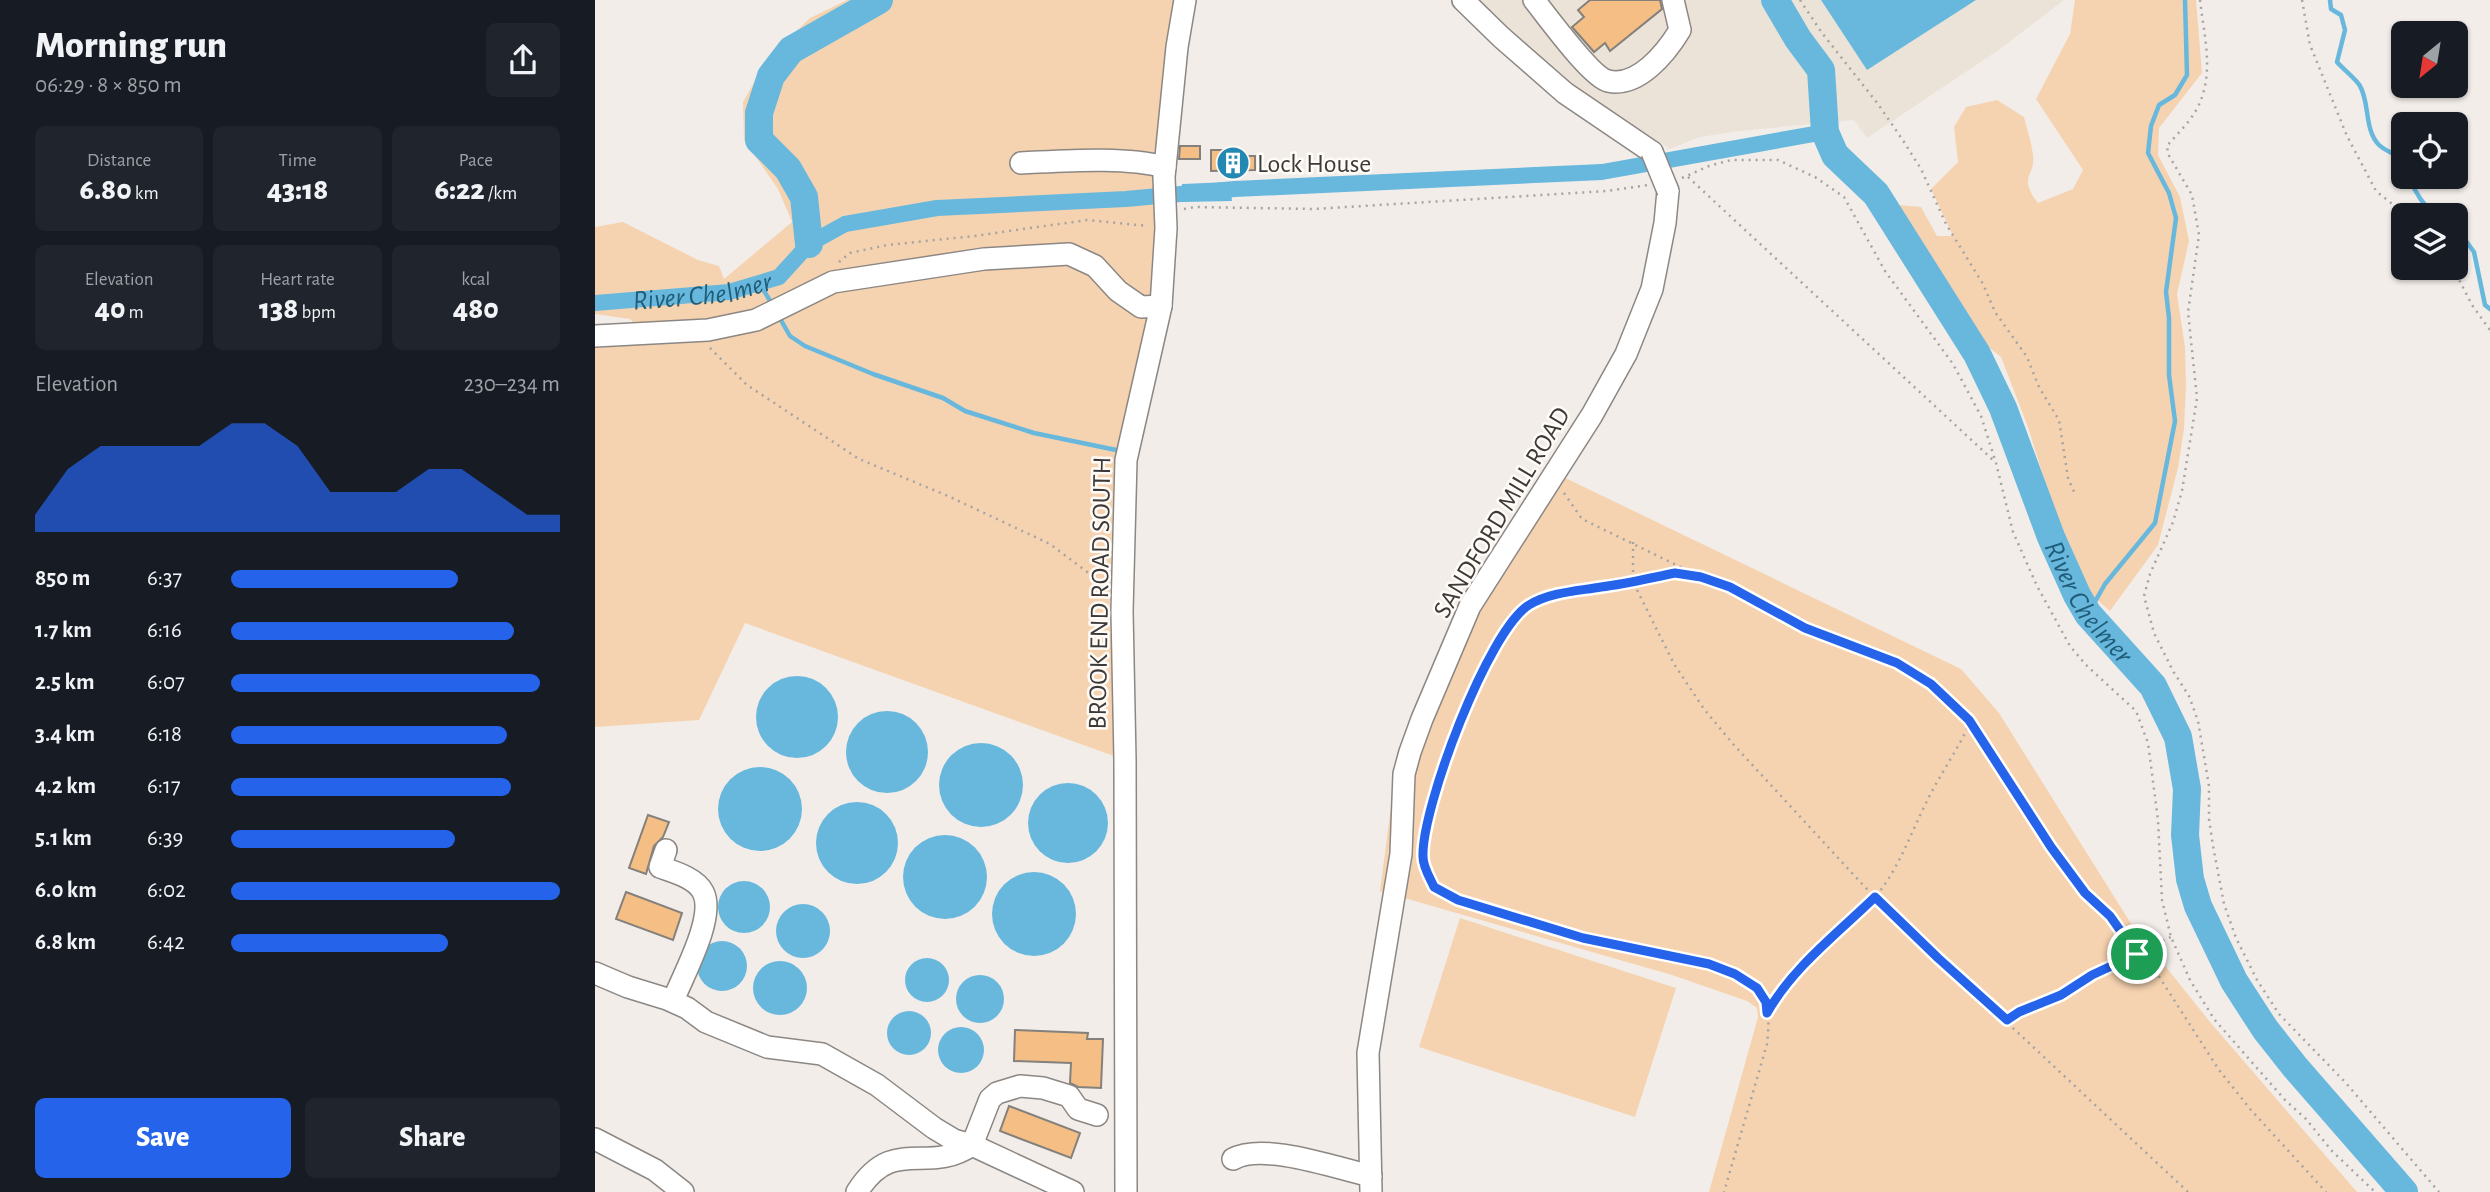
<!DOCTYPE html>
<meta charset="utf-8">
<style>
:root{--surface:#171b24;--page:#20242c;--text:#f1f3f6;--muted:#9ea1a6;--accent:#2563eb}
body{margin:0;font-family:"Alegreya Sans",sans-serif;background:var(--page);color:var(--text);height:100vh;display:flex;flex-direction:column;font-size:26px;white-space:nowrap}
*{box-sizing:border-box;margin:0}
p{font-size:23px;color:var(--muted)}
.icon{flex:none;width:38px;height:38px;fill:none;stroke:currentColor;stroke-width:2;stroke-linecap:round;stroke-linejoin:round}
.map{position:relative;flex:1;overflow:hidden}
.drawer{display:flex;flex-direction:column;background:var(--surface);width:595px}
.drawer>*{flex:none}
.needle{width:46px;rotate:210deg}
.controls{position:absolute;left:1796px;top:21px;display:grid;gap:14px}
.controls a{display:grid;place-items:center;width:77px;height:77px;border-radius:10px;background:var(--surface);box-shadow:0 2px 5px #0004;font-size:35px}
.pin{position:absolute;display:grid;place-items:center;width:60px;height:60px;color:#fff;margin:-30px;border:4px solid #fff;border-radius:50%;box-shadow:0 2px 7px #0007}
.round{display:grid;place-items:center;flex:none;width:74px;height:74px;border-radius:10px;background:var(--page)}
.head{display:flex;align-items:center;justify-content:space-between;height:119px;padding:0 35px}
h1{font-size:38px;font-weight:800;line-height:52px}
.stats{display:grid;grid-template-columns:repeat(3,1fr);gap:10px;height:119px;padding:7px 35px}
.stats div{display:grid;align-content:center;border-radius:10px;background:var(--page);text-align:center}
.stats b{font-size:30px;font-weight:800}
.stats small{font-size:19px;font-weight:400}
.stats p{font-size:19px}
.chart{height:196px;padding:14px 35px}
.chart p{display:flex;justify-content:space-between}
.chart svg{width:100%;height:126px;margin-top:7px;fill:var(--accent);opacity:.7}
.cta{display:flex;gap:14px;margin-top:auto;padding:14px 35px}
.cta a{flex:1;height:80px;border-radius:10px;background:var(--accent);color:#fff;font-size:28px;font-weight:800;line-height:80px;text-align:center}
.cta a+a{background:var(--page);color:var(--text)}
ul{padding:0 35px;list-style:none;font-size:23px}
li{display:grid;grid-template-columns:112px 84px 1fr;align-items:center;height:52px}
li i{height:18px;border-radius:9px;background:var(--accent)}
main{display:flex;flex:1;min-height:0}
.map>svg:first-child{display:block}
.built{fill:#ece3d8}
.green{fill:#f6d3b0}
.water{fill:#68b8de}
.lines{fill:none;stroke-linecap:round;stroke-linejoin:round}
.stream{stroke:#68b8de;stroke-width:4.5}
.canal{stroke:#68b8de;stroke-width:16}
.river{stroke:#68b8de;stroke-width:28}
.building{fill:#f5be85;stroke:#84807c;stroke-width:2}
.minor-casing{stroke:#8c8783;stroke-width:24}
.path{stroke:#a6a3a0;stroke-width:2.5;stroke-dasharray:2 5;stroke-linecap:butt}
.minor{stroke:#fff;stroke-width:21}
.minor-bridge-casing{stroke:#8c8783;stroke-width:24;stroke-linecap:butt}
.minor-bridge{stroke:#fff;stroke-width:21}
.route-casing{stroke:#fff;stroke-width:14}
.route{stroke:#2563eb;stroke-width:9}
.labels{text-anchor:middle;stroke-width:5;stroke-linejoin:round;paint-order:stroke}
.poi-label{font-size:26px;fill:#3c3a39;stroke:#fffbf7;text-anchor:start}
.street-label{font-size:26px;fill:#3c3a39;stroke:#fffbf7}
.water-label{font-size:28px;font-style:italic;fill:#205d78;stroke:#fffbf7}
</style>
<main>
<section class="drawer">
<div class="head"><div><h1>Morning run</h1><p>06:29 · 8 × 850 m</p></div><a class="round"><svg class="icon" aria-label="share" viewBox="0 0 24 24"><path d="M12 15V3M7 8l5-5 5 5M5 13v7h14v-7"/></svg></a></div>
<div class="stats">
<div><p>Distance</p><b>6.80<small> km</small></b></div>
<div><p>Time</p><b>43:18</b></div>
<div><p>Pace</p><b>6:22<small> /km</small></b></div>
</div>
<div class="stats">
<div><p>Elevation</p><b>40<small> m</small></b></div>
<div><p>Heart rate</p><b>138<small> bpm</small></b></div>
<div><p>kcal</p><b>480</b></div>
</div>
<div class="chart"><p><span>Elevation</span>230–234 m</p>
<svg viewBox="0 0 160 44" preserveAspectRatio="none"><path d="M0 44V38L10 22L20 14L30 14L40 14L50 14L60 6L70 6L80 14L90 30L100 30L110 30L120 22L130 22L140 30L150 38L160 38V44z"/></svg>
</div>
<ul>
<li><b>850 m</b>6:37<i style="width:69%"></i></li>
<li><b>1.7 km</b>6:16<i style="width:86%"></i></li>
<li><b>2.5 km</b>6:07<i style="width:94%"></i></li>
<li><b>3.4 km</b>6:18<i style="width:84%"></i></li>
<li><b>4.2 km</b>6:17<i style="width:85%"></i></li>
<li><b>5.1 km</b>6:39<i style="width:68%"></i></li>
<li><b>6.0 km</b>6:02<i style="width:100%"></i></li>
<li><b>6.8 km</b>6:42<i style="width:66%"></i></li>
</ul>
<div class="cta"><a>Save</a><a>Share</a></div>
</section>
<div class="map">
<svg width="1895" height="1192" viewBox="0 0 1895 1192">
<rect width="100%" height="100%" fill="#f2ede9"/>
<polygon class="built" points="877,0 1469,0 1405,49 1272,138 1259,120 1145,131 1105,137 1075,149 1001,100 963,79"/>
<g class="green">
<polygon points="252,0 585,0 562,149 558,150 581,172 581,242 570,320 551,324 533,413 519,464 514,621 530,760 150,623 104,720 0,727 0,348 58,344 35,319 0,314 0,227 28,222 103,260 124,266 129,279 197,222 183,189 149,140 148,102 172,60 215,18"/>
<path d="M1480,0H1601L1607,73L1564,128L1563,155L1585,197L1594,241L1582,294L1590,347L1591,385L1589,429L1583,468L1563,545L1515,611L1481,582L1433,427L1406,357L1391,345L1366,314L1346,279L1302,220L1304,205L1326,207L1342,236H1358L1336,189L1363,162L1359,127L1371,107L1402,100L1429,117C1432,130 1437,143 1438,156C1441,176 1422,176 1443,203L1478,189L1488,170L1441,99L1475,34Z"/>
<polygon points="958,472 1366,669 1404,713 1535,922 1615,1022 1762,1192 1114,1192 1163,1017 1162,1008 1152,1001 1077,975 785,891 803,753 871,605"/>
<polygon points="865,918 1081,988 1040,1117 824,1047"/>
</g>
<g class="water">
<polygon points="1226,0 1381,0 1272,70"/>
<polygon points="635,182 637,201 587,202 587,184"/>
<circle cx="202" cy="717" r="41"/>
<circle cx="292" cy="752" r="41"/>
<circle cx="386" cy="785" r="42"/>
<circle cx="165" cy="809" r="42"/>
<circle cx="473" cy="823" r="40"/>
<circle cx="262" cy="843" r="41"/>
<circle cx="350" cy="877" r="42"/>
<circle cx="439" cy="914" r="42"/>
<circle cx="149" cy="907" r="26"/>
<circle cx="208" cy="931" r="27"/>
<circle cx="127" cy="966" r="25"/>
<circle cx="332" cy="980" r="22"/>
<circle cx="185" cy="988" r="27"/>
<circle cx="385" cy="999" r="24"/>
<circle cx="314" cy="1033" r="22"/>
<circle cx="366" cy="1050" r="23"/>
</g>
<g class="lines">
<g class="stream">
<path d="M1735,0L1736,9L1746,15L1750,30L1742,62C1748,69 1762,80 1765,86C1775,103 1769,130 1784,145C1790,151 1801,154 1808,160"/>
<path d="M1814,177C1819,190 1829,208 1842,215"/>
<polyline points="1860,226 1879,252 1890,305 1895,309"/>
<polyline points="164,283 177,304"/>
<polyline points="183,315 195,336 210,346 278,374 348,398 370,411 439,433 526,451"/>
<polyline points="1493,614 1510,584 1560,523 1580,421 1574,375 1574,318 1571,292 1581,218 1574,193 1553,153 1556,126 1564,105 1580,95 1592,75 1590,0"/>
</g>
<path class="canal" id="s1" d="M0,303L134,292L184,277L214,244L250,224L342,208L531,199L640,189L1007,172L1230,132"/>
<g class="river">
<path id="s2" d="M1180,0L1203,39L1226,70L1230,132L1240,155L1281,194L1382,354L1408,408L1456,537L1482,595L1493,614L1558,686L1583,737L1592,789L1590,835L1595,879L1603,906L1639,981L1670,1029L1700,1067L1809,1192"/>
<polyline points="214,244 209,197 193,169 164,140 164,113 176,76 196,50 284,0"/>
</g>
</g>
<g class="building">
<polygon points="995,0 1065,0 1067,9 1015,51 1010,43 999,52 977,27 989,17 983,10"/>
<polygon points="585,146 605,146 605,159 584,159"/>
<polygon points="616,150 640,150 640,156 660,156 660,170 616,171"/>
<polygon points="53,815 74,822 68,837 59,846 51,874 34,868"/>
<polygon points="31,892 87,913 78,940 21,919"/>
<polygon points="420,1030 493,1033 492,1039 508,1039 506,1088 483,1087 475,1083 476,1063 419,1061"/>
<polygon points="414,1106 485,1133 476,1158 405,1131"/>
</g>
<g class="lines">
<defs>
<g id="minor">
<polyline points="868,0 906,37 970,93 1057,152"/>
<path d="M939,0C952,16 996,77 1013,81C1043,88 1071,53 1085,30L1078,0"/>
<path d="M426,163C470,161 528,156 570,167"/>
<polyline points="0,336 113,330 161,320 238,282 389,259 474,254 500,266 523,291 546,307 566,306"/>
<path d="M71,850L65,867C79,872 101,878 108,892C121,917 88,975 78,1001"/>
<polyline points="0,973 33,987 72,999 92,1008 111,1022 172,1047 227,1054 282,1085 339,1128 359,1140 377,1145 478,1192"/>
<polyline points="0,1139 60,1170 88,1192"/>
<path d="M638,1159C668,1142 741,1168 776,1176"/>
<path d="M262,1192C299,1134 331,1176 377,1145L395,1099L402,1093L425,1086L448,1088L474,1096L483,1109L502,1115"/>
<polyline points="531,1192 530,760 527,611 531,460 566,306 571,228 569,177 582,47 590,0"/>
<polyline points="776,1192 773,1053 806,854 809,774 815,752 827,719 875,606 997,415 1031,354 1057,289 1070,223 1073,191"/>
</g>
</defs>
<use href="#minor" class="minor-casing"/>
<g class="path">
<polyline points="1205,0 1227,33 1283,104 1309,142 1326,169 1351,224 1388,284 1400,312 1432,357 1444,387 1464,420 1473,478 1480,494"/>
<path d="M1605,0C1609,37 1621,77 1600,112C1593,124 1581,135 1572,146L1573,154L1597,195L1604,235L1593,312L1602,398L1587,491L1578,522L1555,574L1549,596L1559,633L1578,671L1594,696L1603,721L1614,786V819L1618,846L1629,904L1641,938L1662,980L1684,1014L1750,1082L1844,1192"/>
<polyline points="1707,0 1715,45 1752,136 1781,191 1811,215"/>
<polyline points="1093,177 1398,460"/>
<polyline points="1087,178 1114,166 1136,160 1183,160 1220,177 1249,197 1290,271 1358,364 1386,416 1401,463 1418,532 1442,586 1475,646 1491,665 1541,711 1553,743 1563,820 1567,900 1576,937 1595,980 1619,1019 1690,1100 1711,1119 1737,1151 1780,1192"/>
<polyline points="589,209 600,207 719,209 1012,191 1053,185"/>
<polyline points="244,262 255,253 292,245 379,236 492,220 553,226"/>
<polyline points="1858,268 1877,305 1895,330"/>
<polyline points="115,348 152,385 264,459 353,496 455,544 508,584"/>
<polyline points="969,493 987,519 1106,577 1135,587 1211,628 1302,663 1336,683 1374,720 1456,847 1490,893 1515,916 1542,953 1563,975 1624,1070 1656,1110 1731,1192"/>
<polyline points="1038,542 1038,582 1079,664 1109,709 1138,744 1269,886 1308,925 1593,1192"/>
<path d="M1103,576L1080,573L972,592L933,605L913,626L898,651L880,690L850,756L842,781L832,824L828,859L839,887C869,903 901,912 934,922C959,929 985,938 1010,944C1049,952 1135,960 1162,988C1176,1002 1174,1026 1172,1044L1129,1192"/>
<path d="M1172,1013C1199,965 1246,937 1281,896C1304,868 1315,835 1331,803C1344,776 1362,751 1375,723"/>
<polyline points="1412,1020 1424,1012 1466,995 1497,975 1576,937"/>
</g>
<use href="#minor" class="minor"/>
<defs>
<polyline id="minor-bridge" points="1057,152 1073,191"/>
</defs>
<use href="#minor-bridge" class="minor-bridge-casing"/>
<use href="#minor-bridge" class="minor-bridge"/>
</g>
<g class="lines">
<defs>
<path id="route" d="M1080,573L1106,577L1135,587L1210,628L1302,663L1336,684L1374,720L1456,847L1490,893L1515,916L1542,954L1497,975L1466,995L1424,1012L1412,1020L1343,958L1280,897C1243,933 1198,967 1172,1013L1171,1002L1162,988L1140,974L1114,964L988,938L863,900L839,887C835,878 828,867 828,857C826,809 893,630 934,605C955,592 983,591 1006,587C1031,584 1055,578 1080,573Z"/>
</defs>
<use href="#route" class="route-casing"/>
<use href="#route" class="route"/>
</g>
<defs>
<symbol id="building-disc" viewBox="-11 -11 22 22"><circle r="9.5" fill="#2489b2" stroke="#fffbf7"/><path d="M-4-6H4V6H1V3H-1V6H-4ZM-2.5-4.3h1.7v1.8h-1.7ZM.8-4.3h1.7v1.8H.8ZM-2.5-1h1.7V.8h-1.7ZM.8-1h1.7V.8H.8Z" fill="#fff"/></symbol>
</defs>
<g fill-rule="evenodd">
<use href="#building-disc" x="619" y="144" width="38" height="38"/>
</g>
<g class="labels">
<g class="poi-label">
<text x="662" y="172">Lock House</text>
</g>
<g class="street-label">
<text transform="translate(906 512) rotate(-59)" y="9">SANDFORD MILL ROAD</text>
<text transform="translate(504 593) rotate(-89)" y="9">BROOK END ROAD SOUTH</text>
</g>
<g class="water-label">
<text dy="10" stroke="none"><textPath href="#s1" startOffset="108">River Chelmer</textPath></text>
<text dy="10" stroke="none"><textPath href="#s2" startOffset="690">River Chelmer</textPath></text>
</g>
</g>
</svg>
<div class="controls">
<a><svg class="needle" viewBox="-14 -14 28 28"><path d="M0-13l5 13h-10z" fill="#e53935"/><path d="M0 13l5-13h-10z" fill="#9ea1a6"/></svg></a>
<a><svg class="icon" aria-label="locate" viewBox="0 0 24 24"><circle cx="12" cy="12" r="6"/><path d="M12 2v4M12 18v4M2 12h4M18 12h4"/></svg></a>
<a><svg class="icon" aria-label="layers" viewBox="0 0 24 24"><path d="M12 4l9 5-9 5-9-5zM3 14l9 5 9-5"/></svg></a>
</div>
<div class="pin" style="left:1542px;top:954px;background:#1e9e55"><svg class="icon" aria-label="arrive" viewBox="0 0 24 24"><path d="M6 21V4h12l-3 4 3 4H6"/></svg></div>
</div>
</main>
